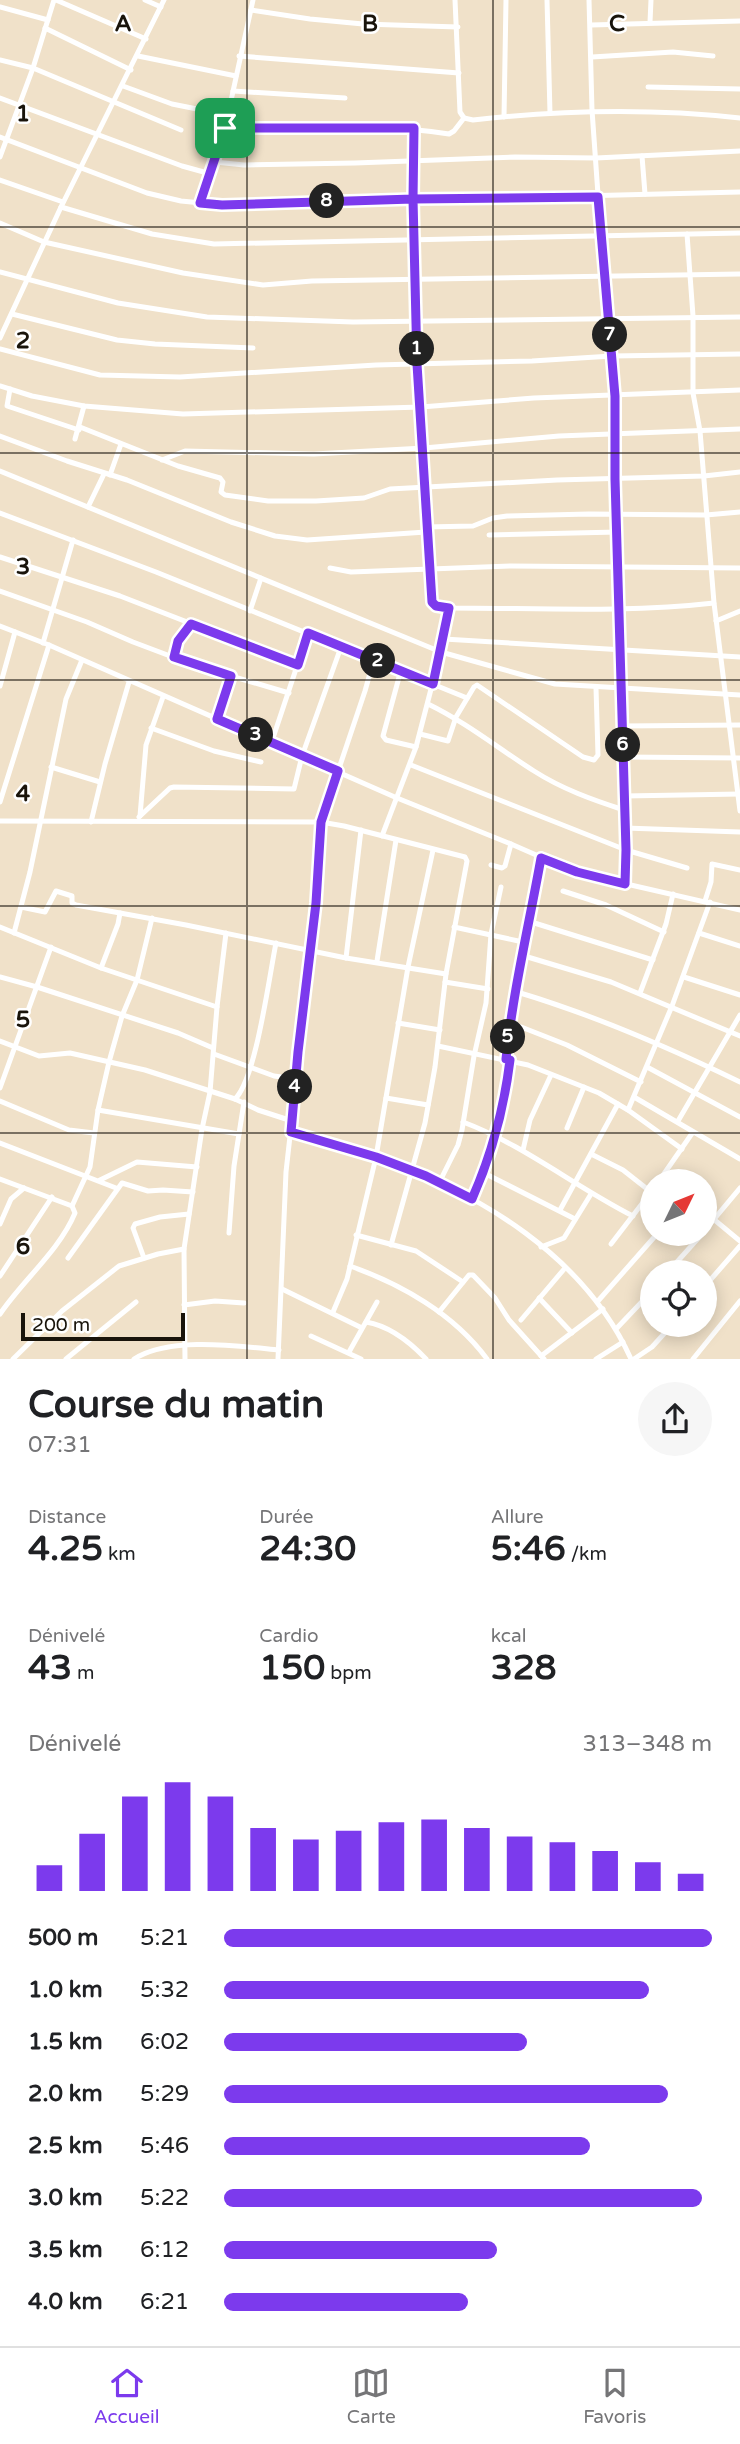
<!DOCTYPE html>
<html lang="fr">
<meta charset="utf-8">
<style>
:root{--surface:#fff;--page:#f6f6f6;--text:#202124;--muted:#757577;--line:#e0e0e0;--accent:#7c3aed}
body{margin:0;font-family:"Varela Round",sans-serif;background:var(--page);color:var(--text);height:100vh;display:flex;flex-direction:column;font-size:26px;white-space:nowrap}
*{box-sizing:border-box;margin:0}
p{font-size:23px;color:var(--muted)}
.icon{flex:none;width:38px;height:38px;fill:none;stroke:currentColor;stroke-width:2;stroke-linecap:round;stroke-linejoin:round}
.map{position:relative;height:1359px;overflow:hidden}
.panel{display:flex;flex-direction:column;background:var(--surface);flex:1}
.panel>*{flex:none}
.needle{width:46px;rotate:47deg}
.fabs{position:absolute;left:640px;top:1169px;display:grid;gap:14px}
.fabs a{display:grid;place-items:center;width:77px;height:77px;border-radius:50%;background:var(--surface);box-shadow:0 4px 18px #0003;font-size:35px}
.scale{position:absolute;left:21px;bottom:18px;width:164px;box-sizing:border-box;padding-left:7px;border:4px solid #19140b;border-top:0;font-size:19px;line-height:24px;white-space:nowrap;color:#19140b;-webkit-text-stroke:5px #fff;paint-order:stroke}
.pin{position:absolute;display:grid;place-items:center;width:60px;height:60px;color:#fff;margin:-30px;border-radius:14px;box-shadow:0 4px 10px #0006}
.km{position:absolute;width:35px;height:35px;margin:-18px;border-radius:50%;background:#222;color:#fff;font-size:19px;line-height:35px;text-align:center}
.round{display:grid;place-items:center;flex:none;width:74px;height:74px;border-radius:37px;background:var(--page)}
.headline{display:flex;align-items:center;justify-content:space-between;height:119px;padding:0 28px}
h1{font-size:38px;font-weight:800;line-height:52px}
.stats{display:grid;grid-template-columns:repeat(3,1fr);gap:10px;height:119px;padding:7px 28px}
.stats div{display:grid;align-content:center}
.stats b{font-size:35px;font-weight:800}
.stats small{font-size:19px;font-weight:400}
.stats p{font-size:19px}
.chart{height:196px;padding:14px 28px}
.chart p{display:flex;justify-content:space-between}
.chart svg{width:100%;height:126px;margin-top:7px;stroke:var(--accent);stroke-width:6}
ul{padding:0 28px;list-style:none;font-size:23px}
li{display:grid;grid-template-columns:112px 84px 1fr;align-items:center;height:52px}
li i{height:18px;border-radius:9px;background:var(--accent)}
.menu{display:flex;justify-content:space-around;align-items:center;height:98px;border-top:2px solid var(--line);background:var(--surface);font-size:19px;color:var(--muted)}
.menu a{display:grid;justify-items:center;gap:4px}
.menu .selected{color:var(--accent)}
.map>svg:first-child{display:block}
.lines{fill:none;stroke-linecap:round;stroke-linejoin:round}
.minor{stroke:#fff;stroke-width:5}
.route-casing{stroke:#fff;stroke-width:14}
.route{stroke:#7c3aed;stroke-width:9}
.grid{fill:none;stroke:#19140b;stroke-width:2;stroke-opacity:0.55}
.grid-label{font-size:23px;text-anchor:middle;font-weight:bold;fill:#19140b;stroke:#fff;stroke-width:5;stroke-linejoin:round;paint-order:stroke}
</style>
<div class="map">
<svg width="740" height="1359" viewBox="0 0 740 1359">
<rect width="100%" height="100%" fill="#f0e1c9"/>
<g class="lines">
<g class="minor">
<polyline points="56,0 146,39"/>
<polyline points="145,0 161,7"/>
<polyline points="455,0 460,112 464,118"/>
<polyline points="547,0 550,113"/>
<polyline points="589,0 592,110 601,237 615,396 626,884"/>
<polyline points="0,7 48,20"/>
<polyline points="251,10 310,19 363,24 458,27"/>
<polyline points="650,22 651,0"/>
<polyline points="591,25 740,21"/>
<polyline points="45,28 131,70"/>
<polyline points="138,56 236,76"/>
<polyline points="239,56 459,73"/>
<polyline points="592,57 673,52 713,56"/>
<polyline points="0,60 33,68 181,130"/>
<polyline points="123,86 172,104 227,115"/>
<polyline points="648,87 740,89"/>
<polyline points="233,91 345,98"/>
<polyline points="0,98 182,166 211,174"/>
<polyline points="504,117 506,0"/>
<path d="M464,118L473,120C562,110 650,108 740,118"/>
<path d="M225,128C300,129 375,122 449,134L454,131L464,118"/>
<path d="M414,128L413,199L417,364L432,603L436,606L449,608C537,608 627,613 714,603"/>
<polyline points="0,137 147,193 181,201 222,205 740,192"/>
<polyline points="642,156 645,194"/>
<polyline points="0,157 33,68 54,0"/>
<polyline points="215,162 244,165 355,163 515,157 596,158 740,151"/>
<polyline points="0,180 63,202"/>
<polyline points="200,203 225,128 253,0"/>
<polyline points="61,207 152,234 214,244 740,233"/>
<polyline points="0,223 44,242 183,273 263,285 312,281 740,274"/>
<polyline points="687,234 693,316 693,393 700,431 714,603 740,811"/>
<polyline points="0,272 118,303 207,317 353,322 740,317"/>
<polyline points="12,314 117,340 155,344 253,348"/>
<polyline points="0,338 61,207 164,0"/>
<polyline points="0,349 100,375 180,377 376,365 532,361 612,356 740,354"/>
<polyline points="0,386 32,396 84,406 183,414 421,407 534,398 740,390"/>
<polyline points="10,389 7,406 79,430"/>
<polyline points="80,427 178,466 220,478 223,482 221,492 225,495 268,501 316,501 364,498 390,489 557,480 704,476 740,472"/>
<polyline points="0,436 67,461 127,480 231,522 275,536 307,540 426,532"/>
<polyline points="75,439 84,406"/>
<polyline points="162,460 185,451 314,454 424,448 559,436 740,429"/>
<polyline points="0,471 441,652 555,684 740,695"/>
<polyline points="110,475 121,444"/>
<polyline points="88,507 104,474"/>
<polyline points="0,513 156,572 467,698"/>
<polyline points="426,527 473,526 493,518 507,516 589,514 706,515 740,512"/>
<polyline points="489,535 618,532"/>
<polyline points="0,557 120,596 298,665"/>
<polyline points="330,568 351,572 511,566 740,568"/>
<polyline points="0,591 87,622 133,642 194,665 289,693"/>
<polyline points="250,611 261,578"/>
<polyline points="716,621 740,611"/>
<polyline points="0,626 49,645 397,798 511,844 559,865 596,877 740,910"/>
<polyline points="444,639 740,657"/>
<polyline points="43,643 73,540"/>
<polyline points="174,658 178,641 191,624"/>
<polyline points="401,670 383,736 386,740 416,747"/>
<polyline points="0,686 15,632"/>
<path d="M428,704C467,723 499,749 534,771C562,789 593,800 624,810"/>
<polyline points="217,719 231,676"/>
<polyline points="622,726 740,725"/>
<polyline points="151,728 214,751 261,762"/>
<polyline points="420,734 448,741 456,717 474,687 477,685 583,757 594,760 598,755 596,688"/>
<polyline points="272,741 308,633"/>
<polyline points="624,757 740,758"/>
<polyline points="411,765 626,850 687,868"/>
<polyline points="51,767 100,782"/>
<polyline points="624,796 740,794"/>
<polyline points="0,802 49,645"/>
<polyline points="140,816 146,745 163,697"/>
<polyline points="139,817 170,788 174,787 294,789 302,756 341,647"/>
<polyline points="0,821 321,822 344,826 465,857 467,861 446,974 435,1067 425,1123 391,1245"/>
<polyline points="91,822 105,764 129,682"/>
<polyline points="625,828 740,832"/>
<polyline points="361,830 346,958 446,974"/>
<polyline points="382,836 416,747 444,639 449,608"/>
<polyline points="491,865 502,868 505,866 511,844"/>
<polyline points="563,891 606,905 664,932"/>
<polyline points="705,901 711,882 712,864 740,870"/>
<polyline points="21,907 45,912 56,891 72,896 72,903 76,905 186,925 346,958"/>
<polyline points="528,921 653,960"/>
<polyline points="0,927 101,968 217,1007"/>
<polyline points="454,927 523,942"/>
<polyline points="14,933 30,872 66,699 82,660"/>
<polyline points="699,933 740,946"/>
<polyline points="521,955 611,982 740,1036"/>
<polyline points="377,961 396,840"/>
<polyline points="101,968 118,924 120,913"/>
<polyline points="0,977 37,987 178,1033 213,1048"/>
<polyline points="684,977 740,995"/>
<polyline points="445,982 488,989"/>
<path d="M517,992C594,1015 668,1047 740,1082"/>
<polyline points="640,993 666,924 673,894"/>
<polyline points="398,1023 440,1030"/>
<polyline points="511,1023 567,1045 641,1082"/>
<polyline points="0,1041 39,1056 70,1053 145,1070 235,1099 258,1110 292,1121"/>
<polyline points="438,1046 528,1065 599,1093 628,1110 682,1149"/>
<polyline points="214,1054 274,1076 296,1079"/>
<polyline points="506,1060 523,942 541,858"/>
<polyline points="647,1067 740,1117"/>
<polyline points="0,1088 51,947"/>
<polyline points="634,1097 740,1159"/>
<polyline points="386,1098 428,1105"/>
<path d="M235,1099C256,1079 269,977 276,943"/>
<polyline points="0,1101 69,1130 94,1133"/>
<polyline points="98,1110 239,1134"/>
<polyline points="628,1110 672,1006 710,902"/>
<polyline points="678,1121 740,1015"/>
<path d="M463,1122C524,1145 574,1186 633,1216"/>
<polyline points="567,1128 584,1087"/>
<path d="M291,1132C320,1142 350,1148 378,1158C481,1193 585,1257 631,1359"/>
<polyline points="0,1143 116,1188"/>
<polyline points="523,1150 530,1120 551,1075"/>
<polyline points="591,1154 623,1170 651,1192"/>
<polyline points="484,1173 575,1219"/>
<polyline points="0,1179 72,1206"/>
<polyline points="100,1180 137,1162 197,1167"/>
<polyline points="659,1181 693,1132"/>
<polyline points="439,1183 458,1145 462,1130 474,1056 486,1003 491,934 501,887"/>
<polyline points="473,1199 494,1147 510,1060"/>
<polyline points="560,1210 618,1104"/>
<polyline points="705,1212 740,1241"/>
<polyline points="0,1224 11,1199 24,1188"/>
<polyline points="705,1230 740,1188"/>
<polyline points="229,1233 234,1166 244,1102"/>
<polyline points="356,1235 416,1251 463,1282"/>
<polyline points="611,1244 651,1192"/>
<polyline points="541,1247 564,1238 591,1194"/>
<polyline points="68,1258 122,1183 148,1191 163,1190 193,1192"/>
<polyline points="144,1258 133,1228 135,1224 160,1217 189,1214"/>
<path d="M350,1266C401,1284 454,1314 487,1359"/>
<polyline points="668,1272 702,1234"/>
<polyline points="0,1276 52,1197"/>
<polyline points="705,1286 740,1246"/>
<polyline points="282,1289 362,1328"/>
<polyline points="539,1298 572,1333"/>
<polyline points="598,1301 657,1234"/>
<polyline points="184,1305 215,1301 244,1303"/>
<polyline points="333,1312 347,1279 376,1157 408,967 433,850"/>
<polyline points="439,1312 469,1275 473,1275 495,1298 509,1320 544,1359"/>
<path d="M0,1314C23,1280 59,1251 75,1213L72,1206L90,1167L98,1110L109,1062L122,1016L137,980L152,918"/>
<polyline points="521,1320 565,1268"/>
<path d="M366,1322C390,1326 409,1341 426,1359"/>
<polyline points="616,1329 653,1290"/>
<polyline points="311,1336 361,1359"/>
<polyline points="349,1352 377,1302"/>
<polyline points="541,1356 603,1309"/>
<polyline points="13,1359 62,1311 119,1266 158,1254 184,1249"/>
<polyline points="66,1359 136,1302"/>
<path d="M134,1359C170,1336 238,1346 279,1350"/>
<polyline points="185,1359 184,1249 202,1129 210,1092 217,1007 226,933"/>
<polyline points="278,1359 286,1172 316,903 321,822 365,691 374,659"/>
<polyline points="596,1359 623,1342"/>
<polyline points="634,1359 652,1347 672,1325"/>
<polyline points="693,1359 740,1301"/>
</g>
</g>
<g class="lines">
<defs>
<path id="route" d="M225,128H414L413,199L417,364L432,602L436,606L449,608L433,684L308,633L298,665L191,624L178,641L174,657L231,676L217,719L338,771L321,822L316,903L298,1052L291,1132L376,1157L426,1176L472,1199C492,1154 504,1109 510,1060L506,1059C513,991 529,925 541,858L577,872L625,884L626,850L615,479V396L598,197L413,199L222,205L200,203L225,128"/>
</defs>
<use href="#route" class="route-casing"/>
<use href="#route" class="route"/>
</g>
<path class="grid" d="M247,0V1359M493,0V1359M0,227H740M0,453H740M0,680H740M0,906H740M0,1133H740"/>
<g class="grid-label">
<text x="123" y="31">A</text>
<text x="370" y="31">B</text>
<text x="617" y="31">C</text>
<text x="23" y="121">1</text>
<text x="23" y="348">2</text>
<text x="23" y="574">3</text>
<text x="23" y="801">4</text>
<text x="23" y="1027">5</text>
<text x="23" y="1254">6</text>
</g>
</svg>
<div class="fabs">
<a><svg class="needle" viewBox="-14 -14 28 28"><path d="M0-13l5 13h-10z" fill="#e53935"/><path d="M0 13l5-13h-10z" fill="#757577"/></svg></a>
<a><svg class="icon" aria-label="locate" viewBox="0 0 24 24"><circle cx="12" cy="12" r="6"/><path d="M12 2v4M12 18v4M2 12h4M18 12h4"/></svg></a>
</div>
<div class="scale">200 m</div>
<div class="pin" style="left:225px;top:128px;background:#1e9e55"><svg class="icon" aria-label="arrive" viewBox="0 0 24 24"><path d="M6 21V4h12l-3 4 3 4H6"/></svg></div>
<b class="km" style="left:417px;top:349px">1</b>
<b class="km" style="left:378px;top:661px">2</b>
<b class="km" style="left:256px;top:735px">3</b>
<b class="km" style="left:295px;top:1087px">4</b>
<b class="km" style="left:508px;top:1037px">5</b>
<b class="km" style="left:623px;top:745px">6</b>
<b class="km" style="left:610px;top:335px">7</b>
<b class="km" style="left:327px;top:201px">8</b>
</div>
<section class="panel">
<div class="headline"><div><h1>Course du matin</h1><p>07:31</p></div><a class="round"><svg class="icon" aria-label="share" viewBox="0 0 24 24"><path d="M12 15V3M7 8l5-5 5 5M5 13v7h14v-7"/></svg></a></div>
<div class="stats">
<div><p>Distance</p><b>4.25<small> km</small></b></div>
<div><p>Durée</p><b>24:30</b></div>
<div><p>Allure</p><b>5:46<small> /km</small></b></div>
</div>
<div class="stats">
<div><p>Dénivelé</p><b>43<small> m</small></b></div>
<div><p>Cardio</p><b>150<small> bpm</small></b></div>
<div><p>kcal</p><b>328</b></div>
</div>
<div class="chart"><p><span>Dénivelé</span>313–348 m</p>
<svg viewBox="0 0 160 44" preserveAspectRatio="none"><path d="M5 44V35M15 44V24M25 44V11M35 44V6M45 44V11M55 44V22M65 44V26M75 44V23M85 44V20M95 44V19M105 44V22M115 44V25M125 44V27M135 44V30M145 44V34M155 44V38"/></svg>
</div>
<ul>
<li><b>500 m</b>5:21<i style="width:100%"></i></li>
<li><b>1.0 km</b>5:32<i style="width:87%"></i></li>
<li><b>1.5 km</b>6:02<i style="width:62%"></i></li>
<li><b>2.0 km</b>5:29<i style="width:91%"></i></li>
<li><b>2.5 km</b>5:46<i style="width:75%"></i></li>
<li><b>3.0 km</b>5:22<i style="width:98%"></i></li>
<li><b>3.5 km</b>6:12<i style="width:56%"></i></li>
<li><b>4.0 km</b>6:21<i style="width:50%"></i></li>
</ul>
</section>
<nav class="menu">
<a class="selected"><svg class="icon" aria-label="home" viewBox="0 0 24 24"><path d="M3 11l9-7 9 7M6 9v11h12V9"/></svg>Accueil</a>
<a><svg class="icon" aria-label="map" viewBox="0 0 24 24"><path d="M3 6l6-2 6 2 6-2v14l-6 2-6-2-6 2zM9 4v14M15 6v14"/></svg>Carte</a>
<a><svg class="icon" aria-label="saved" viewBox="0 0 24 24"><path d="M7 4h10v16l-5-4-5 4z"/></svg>Favoris</a>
</nav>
